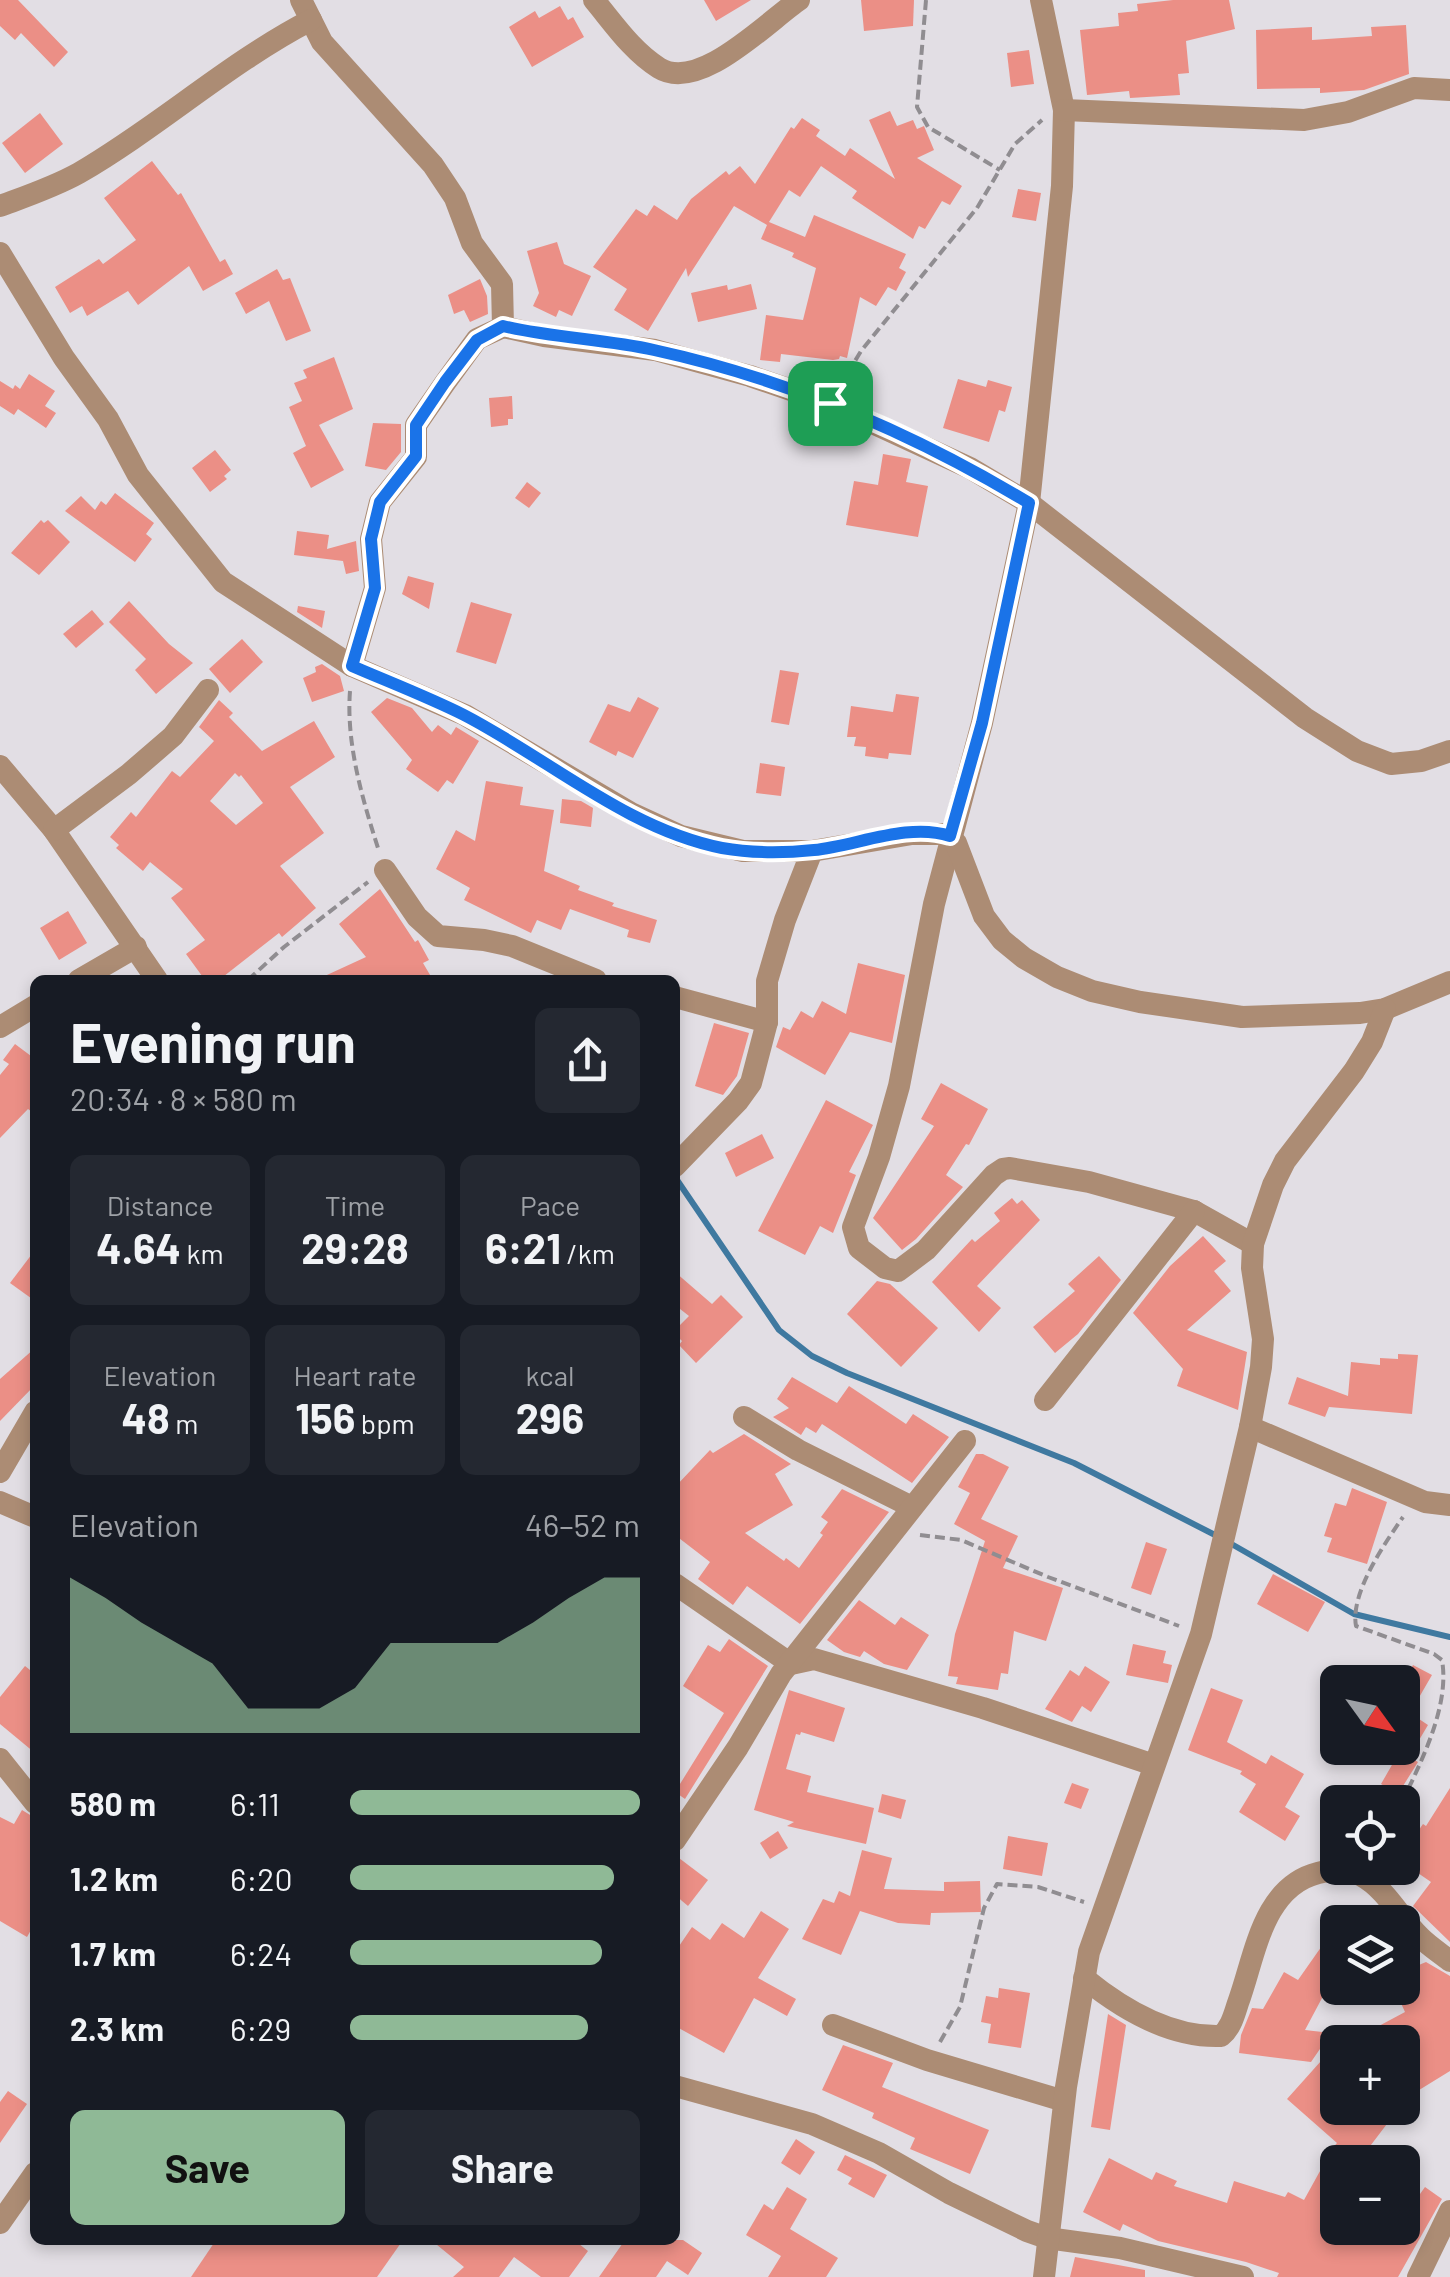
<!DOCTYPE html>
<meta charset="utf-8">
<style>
:root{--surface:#171b24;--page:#242831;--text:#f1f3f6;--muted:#9ea1a6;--accent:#8fb996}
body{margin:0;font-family:Barlow,sans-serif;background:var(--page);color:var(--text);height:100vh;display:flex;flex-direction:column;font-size:38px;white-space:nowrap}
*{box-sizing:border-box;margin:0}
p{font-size:32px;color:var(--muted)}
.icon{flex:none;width:55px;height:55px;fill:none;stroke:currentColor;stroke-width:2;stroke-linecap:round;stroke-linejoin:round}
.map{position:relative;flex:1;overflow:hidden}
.details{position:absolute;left:30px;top:975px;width:650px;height:1270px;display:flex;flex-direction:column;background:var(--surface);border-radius:15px;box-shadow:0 5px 15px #0003}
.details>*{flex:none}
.needle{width:65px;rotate:123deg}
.tools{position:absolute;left:1320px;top:1665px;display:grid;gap:20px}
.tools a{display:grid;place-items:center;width:100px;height:100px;border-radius:15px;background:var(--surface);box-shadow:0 5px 15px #0003;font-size:50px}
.pin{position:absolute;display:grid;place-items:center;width:85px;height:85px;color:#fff;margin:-42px;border-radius:20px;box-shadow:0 5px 15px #0006}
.round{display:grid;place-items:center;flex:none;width:105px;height:105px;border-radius:15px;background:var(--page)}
.headline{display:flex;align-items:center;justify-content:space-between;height:170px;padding:0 40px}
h1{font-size:55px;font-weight:700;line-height:75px}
.metrics{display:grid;grid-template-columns:repeat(3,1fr);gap:15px;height:170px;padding:10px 40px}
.metrics div{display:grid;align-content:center;border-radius:15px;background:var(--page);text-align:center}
.metrics b{font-size:42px;font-weight:700}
.metrics small{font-size:28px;font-weight:400}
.metrics p{font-size:28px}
.chart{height:280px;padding:20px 40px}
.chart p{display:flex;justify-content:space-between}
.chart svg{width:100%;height:180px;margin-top:10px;fill:var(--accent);opacity:.7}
.action{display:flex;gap:20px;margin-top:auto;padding:20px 40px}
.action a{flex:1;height:115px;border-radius:15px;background:var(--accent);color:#111;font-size:40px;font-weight:700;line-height:115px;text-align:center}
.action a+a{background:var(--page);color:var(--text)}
ul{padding:0 40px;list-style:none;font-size:32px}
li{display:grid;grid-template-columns:160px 120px 1fr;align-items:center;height:75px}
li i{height:25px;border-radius:12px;background:var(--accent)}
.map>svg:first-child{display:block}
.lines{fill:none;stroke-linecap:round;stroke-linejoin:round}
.stream{stroke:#3f79a0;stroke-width:6}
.building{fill:#eb8f86;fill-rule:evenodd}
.path{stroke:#908d91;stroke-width:4;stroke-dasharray:10 5;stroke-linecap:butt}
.minor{stroke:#ac8c74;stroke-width:22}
.route-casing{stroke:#fff;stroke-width:20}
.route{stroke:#1a73e8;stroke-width:12}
</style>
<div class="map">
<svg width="1450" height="2277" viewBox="0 0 1450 2277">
<rect width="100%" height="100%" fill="#e2dee4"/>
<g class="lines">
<g class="stream">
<polyline points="675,1177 779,1330 812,1356 847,1373 1074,1463 1217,1536"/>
<polyline points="1228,1542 1354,1614 1450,1637"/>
</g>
</g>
<g class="building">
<polygon points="0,0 18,0 68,52 54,67 21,33 15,40 0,26"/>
<polygon points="704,0 751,0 716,21"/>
<polygon points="861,0 914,0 913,26 864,31"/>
<polygon points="1173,0 1229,0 1235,29 1186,41 1189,73 1178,74 1180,95 1130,98 1129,91 1087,95 1080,30 1119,26 1118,13 1138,11 1137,4"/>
<polygon points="560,6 568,20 573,17 584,37 532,67 509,27 535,11 539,18"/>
<polygon points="1406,25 1409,74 1364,90 1320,93 1320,88 1257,89 1256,30 1312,27 1312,40 1372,36 1371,27"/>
<polygon points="1029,50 1034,84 1011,87 1007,53"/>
<polygon points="890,111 897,126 913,120 917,129 924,126 934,150 917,158 962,186 950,205 942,201 925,229 919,226 913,239 852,198 857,191 821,166 800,197 789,190 769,222 805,237 814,215 906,254 899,268 906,272 896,291 888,287 876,306 860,297 847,358 840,356 839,359 833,360 781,354 780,362 760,360 766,315 803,320 816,268 792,257 794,253 761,239 767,225 734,206 688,277 686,268 648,331 614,310 627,289 593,267 636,209 647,216 654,205 677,220 691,199 726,171 729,175 740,166 755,184 791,127 794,129 802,118 820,130 816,136 845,156 850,148 895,179 869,120"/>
<polygon points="40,113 63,144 25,173 2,143"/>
<polygon points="152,161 178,195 181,193 220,262 225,259 233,274 203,291 189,266 138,305 128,291 87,316 82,306 70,313 55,287 99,259 103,264 136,240 104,198"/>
<polygon points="1018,189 1041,193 1036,221 1012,217"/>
<polygon points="557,242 564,264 591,276 572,316 559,310 556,317 533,306 539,293 527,251"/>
<polygon points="277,269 283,280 290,278 311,331 286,341 269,301 246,314 235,293"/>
<polygon points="480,279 487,296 488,314 470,322 464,310 454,314 448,295"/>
<polygon points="751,284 757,309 698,322 691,293 727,285 728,290"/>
<polygon points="334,357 353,409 319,425 344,470 311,488 293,453 306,446 289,407 302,401 294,383 307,378 303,370"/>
<polygon points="29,374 55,391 45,406 56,413 46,428 18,409 14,415 0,406 0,381 13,389 15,385 20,389"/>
<polygon points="958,379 986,387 988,380 1012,387 1005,412 999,410 989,442 943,428"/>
<polygon points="512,396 513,419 508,419 508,425 491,427 489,398"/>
<polygon points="373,423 401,424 401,452 386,470 365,466"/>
<polygon points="215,450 231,470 224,476 227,479 210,492 192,468"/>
<polygon points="883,454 911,459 906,482 928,486 918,537 846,525 854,481 878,485"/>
<polygon points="527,482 541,493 529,508 515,498"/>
<polygon points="115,493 154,523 146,534 152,539 135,562 65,511 81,496 95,510 101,501 106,505"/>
<polygon points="41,520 44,523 48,520 70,542 39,575 11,553"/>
<polygon points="297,531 329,535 327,549 356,541 359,571 346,574 343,561 294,555"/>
<polygon points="408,576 434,583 429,609 402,594"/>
<polygon points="129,601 169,644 193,663 156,694 135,670 146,659 109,622"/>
<polygon points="471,602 512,614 496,664 456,652"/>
<polygon points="298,606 325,611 322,628 297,612"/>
<polygon points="92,610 104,624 76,648 63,634"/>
<polygon points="242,639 263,662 230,693 209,669"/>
<polygon points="322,664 340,676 344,691 312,702 303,678 316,672 315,667"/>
<polygon points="780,670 799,673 789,725 771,722"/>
<polygon points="896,694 919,697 911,755 889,753 888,759 865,756 866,747 854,746 856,737 847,737 851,706 893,712"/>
<polygon points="638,697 659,708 633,758 618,751 616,756 589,742 608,704 630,712"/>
<polygon points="387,698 412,708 432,732 438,725 451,735 456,727 479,741 453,784 447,780 438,792 406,769 412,760 371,712"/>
<path d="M219,700L233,713L229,717L262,751L314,721L335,757L290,787L324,833L280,866L316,908L282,937L279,933L219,980H205L186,954L205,940L171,898L183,889L150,862L143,871L116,848L119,845L110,837L131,812L136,817L172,771L180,777L214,741L199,727ZM235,773L239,777L241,775L263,803L236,825L210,801Z"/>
<polygon points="760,763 785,767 781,796 756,793"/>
<polygon points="486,781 523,787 520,805 554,810 544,871 580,886 578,890 614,903 612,906 657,920 650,943 627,937 629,930 570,909 561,930 537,920 531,933 464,900 470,888 436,869 456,830 475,841"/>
<polygon points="562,799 581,801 593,808 591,827 560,823"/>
<polygon points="380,889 415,942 418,940 429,960 423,963 433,980 316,980 366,957 339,924"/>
<polygon points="68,911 87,943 59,960 40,928"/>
<polygon points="858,963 905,975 892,1043 850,1032 825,1075 776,1047 783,1027 790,1030 801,1011 813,1018 822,1001 846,1014"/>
<polygon points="714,1023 749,1033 737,1076 723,1095 695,1086"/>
<polygon points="15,1044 35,1059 35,1114 28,1109 0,1138 0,1075 9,1064 3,1060"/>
<polygon points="941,1083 988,1109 969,1145 966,1144 946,1175 963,1187 916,1239 902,1250 873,1218 934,1126 921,1119"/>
<polygon points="826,1100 873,1125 849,1172 856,1175 833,1233 820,1226 805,1255 758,1231"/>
<polygon points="762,1134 774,1158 736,1177 725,1153"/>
<polygon points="1012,1198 1017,1204 1022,1200 1040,1220 977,1286 1001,1308 979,1332 932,1282 972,1239 975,1242 1000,1221 994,1213"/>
<polygon points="1203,1236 1226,1261 1214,1271 1231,1291 1187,1330 1247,1352 1238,1410 1177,1386 1183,1369 1133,1313 1170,1266"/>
<polygon points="35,1250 35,1301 10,1283"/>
<polygon points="1099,1256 1121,1280 1078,1334 1055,1353 1033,1327 1075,1291 1068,1284"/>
<polygon points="675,1272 712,1304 721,1295 743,1317 696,1363 679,1345 682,1341 675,1334 675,1330 689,1316 675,1305"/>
<polygon points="877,1281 890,1284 938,1328 901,1367 847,1314"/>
<polygon points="35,1348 35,1385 0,1421 0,1379"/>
<polygon points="1398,1354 1418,1355 1412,1414 1329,1407 1325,1417 1288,1404 1297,1377 1348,1396 1351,1362 1380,1365 1380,1358 1398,1359"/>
<polygon points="792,1377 837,1403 849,1386 906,1424 913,1414 949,1437 912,1483 822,1424 816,1433 806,1427 801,1435 773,1417 789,1408 777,1399"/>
<polygon points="744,1434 791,1464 775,1474 793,1505 745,1533 784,1561 786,1558 799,1568 823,1535 820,1533 828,1522 821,1517 842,1489 889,1512 800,1624 747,1586 733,1605 698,1579 710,1562 675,1535 675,1487 710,1450 713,1453"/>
<polygon points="976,1454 983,1454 1009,1467 981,1519 1018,1536 1003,1568 1063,1588 1046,1641 1014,1631 1008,1674 1001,1673 998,1690 956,1684 958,1677 948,1676 955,1634 985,1541 954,1524 970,1493 958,1487"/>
<polygon points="1352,1488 1387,1502 1367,1564 1327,1552 1332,1538 1324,1536 1335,1503 1346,1506"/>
<polygon points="1146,1542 1167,1549 1151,1595 1131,1588"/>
<polygon points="1273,1574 1325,1602 1308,1632 1257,1604"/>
<polygon points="859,1600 895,1625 901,1617 929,1635 907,1670 884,1664 864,1651 860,1657 844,1652 827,1640"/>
<polygon points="729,1639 768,1666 685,1799 675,1792 724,1713 683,1686 708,1645 720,1652"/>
<polygon points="1133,1644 1166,1651 1163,1663 1172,1665 1168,1683 1126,1675"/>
<polygon points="1413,1665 1432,1675 1410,1713 1428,1725 1409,1757 1418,1762 1398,1794 1381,1784 1400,1751 1402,1753 1402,1684"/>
<polygon points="25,1666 35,1674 35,1753 0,1724 0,1697"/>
<polygon points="1085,1666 1110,1682 1091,1712 1082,1706 1072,1722 1045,1709 1070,1670 1079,1676"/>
<polygon points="1211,1688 1243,1700 1227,1742 1266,1764 1271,1755 1304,1774 1285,1807 1300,1816 1285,1841 1239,1812 1256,1784 1240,1774 1242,1771 1188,1750"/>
<polygon points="789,1690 845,1708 834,1742 801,1732 800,1735 796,1734 786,1769 811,1776 807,1792 874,1808 866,1844 787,1826 794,1822 754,1810"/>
<polygon points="1072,1783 1089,1789 1081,1809 1064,1803"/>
<polygon points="1450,1788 1450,1942 1413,1906 1431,1882 1402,1862 1402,1828 1414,1837 1423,1824 1426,1826"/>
<polygon points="882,1794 906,1800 901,1819 878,1812"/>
<polygon points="22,1810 35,1818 35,1923 27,1937 0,1921 0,1817 14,1824"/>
<polygon points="778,1831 788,1848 770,1859 760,1843"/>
<polygon points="1008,1836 1048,1843 1042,1876 1003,1869"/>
<polygon points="862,1850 892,1858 884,1889 944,1891 944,1882 980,1881 981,1912 931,1913 930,1925 898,1923 860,1911 841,1955 802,1939 823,1899 834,1903 839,1891 850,1896"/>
<polygon points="675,1855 708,1880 688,1906 675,1895"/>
<polygon points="761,1911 789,1929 758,1978 796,1999 787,2016 754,1998 724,2053 675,2026 675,1952 692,1927 710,1940 722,1923 744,1938"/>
<polygon points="1338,1923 1338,1968 1305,2030 1331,2033 1311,2062 1239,2053 1241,2035 1252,2008 1263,2009 1284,1972 1298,1980"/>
<polygon points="1426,1962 1450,1976 1450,2071 1411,2095 1402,2081 1402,2042 1349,2042 1405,2012 1394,1988 1402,1988 1402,1982 1410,1979 1407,1970"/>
<polygon points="999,1988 1030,1993 1021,2048 988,2043 991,2024 981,2022 986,1996 998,1998"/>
<polygon points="1108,2014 1126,2025 1110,2130 1091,2127"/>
<polygon points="1338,2042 1338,2108 1381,2108 1393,2116 1358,2162 1338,2162 1338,2228 1402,2228 1402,2203 1410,2192 1420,2194 1425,2187 1442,2199 1398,2277 1277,2277 1279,2273 1246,2262 1158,2241 1123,2224 1120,2231 1083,2212 1109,2158 1152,2180 1156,2172 1177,2181 1174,2186 1227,2203 1234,2181 1285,2197 1288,2192 1304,2200 1325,2162 1320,2162 1337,2143 1287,2099"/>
<polygon points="843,2045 893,2063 882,2087 989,2130 970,2174 910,2149 915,2138 872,2118 874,2113 822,2090"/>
<polygon points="8,2091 27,2104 0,2143 0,2102"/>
<polygon points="796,2139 815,2152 800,2175 781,2163"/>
<polygon points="845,2155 887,2175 874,2198 848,2184 852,2178 837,2170"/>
<polygon points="787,2187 807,2199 790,2229 838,2258 826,2277 768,2277 781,2256 746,2235 764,2204 773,2210"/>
<polygon points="216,2240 403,2240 377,2277 191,2277"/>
<polygon points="431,2240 574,2240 588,2251 569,2277 541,2277 514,2257 499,2277 453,2277 464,2267"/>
<polygon points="625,2240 683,2240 702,2253 688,2275 667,2261 656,2277 599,2277"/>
<polygon points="1075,2257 1145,2270 1145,2277 1070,2277"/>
</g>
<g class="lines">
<g class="path">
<polyline points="926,0 917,107 928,127 1000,170"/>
<polyline points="840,386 861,351 977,208 1015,144 1042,120"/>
<path d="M350,691C346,743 362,798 378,848"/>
<polyline points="248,980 284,947 368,882"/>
<polyline points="920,1535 961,1540 1048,1577 1179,1626"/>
<path d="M1402,1802C1421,1762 1450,1706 1442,1660L1434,1654L1356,1626C1350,1593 1385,1543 1403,1517"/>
<polyline points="940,2042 960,2007 984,1908 997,1884 1038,1887 1084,1902"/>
</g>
<g class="minor">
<polyline points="301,0 322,42 433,165 455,198 472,243 502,284 503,327 477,339 445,383 416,425 416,457 380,502 371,539 375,588 352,666"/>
<path d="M594,0C614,24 632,51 659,68C699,93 767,22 799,0"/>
<polyline points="1041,0 1064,110 1062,186 1029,503 982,723 934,904 899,1086 879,1157 853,1227 859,1248 885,1268 898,1271 926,1250 994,1175 1003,1169 1010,1168 1089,1182 1194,1211 1253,1244"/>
<polyline points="1064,110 1304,120 1348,112 1414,88 1450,90"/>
<path d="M0,206C27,196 54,187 79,173C160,126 228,63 311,20"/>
<polyline points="0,253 64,358 108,419 138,475 223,582 352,666 465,715 631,813 681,836 743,851 812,851 912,834 945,834 956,843 984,916 1002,940 1024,958 1057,977 1092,991 1140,1002 1242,1017 1360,1013 1385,1009 1450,982"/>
<polyline points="503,327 544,336 655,350 750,376 829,403 970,468 1029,503 1305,718 1357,751 1391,764 1421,761 1450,751"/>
<polyline points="0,766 54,830 157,980"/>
<polyline points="54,830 129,774 173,736 208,690"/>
<polyline points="385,870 417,917 438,936 484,940 512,946 596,980"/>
<polyline points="79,980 136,947"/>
<polyline points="675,997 767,1022"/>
<polyline points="0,1027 35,1006"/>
<polyline points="675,1166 738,1101 751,1083 767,1022 767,981 785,920 812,851"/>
<polyline points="1045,1400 1194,1211"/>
<polyline points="744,1417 798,1450 912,1507"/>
<polyline points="1250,1427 1425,1502 1450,1505"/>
<polyline points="0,1472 35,1412"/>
<polyline points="0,1502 35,1517"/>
<polyline points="675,1584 791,1664 814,1659 983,1708 1154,1765"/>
<polyline points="0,1759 35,1803"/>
<polyline points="675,1840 738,1747 781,1674 965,1441"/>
<path d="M1084,1978C1122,2009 1170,2038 1221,2036C1231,2028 1234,2015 1238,2003C1255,1957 1262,1887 1318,1873C1333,1869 1348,1868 1362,1876C1387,1890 1400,1918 1420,1937C1429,1946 1440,1953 1450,1961"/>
<polyline points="833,2025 927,2060 1064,2101"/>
<polyline points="675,2086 812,2124 879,2153 949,2193 1027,2231 1047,2238 1120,2248 1243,2277"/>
<polyline points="0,2223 35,2173"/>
<polyline points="1044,2277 1066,2087 1089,1952 1201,1634 1250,1427 1261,1367 1263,1339 1252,1268 1253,1244 1273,1185 1285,1161 1354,1071 1372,1042 1385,1009"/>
<polyline points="1418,2277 1450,2211"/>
</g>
</g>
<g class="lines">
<defs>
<path id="route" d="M503,326C553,338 604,339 654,350C787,379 913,433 1029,503L982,723L950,836C908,822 856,846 814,850C785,853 750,853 722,848C627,829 549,759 464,715C428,697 389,682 352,666L375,588L371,539L380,502L416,456V425L445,382L477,340Z"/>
</defs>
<use href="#route" class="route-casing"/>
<use href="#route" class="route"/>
</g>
</svg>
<div class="tools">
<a><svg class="needle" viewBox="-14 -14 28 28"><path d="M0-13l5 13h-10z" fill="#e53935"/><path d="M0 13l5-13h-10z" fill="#9ea1a6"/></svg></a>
<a><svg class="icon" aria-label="locate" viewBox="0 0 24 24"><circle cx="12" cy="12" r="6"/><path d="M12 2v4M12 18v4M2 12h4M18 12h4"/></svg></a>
<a><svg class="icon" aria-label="layers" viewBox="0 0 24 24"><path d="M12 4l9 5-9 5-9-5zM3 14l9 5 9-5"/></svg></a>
<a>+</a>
<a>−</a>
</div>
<div class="pin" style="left:830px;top:403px;background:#1e9e55"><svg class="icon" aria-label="arrive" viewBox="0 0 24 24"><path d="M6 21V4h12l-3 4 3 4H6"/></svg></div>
<section class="details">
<div class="headline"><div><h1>Evening run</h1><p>20:34 · 8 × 580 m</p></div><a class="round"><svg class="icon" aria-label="share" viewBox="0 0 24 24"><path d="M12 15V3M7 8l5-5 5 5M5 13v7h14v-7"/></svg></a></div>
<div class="metrics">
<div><p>Distance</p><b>4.64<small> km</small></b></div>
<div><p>Time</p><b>29:28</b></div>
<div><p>Pace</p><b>6:21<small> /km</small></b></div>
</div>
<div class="metrics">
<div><p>Elevation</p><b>48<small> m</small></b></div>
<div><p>Heart rate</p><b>156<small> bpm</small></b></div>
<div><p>kcal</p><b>296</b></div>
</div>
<div class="chart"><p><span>Elevation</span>46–52 m</p>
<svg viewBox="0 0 160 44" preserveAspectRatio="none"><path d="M0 44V6L10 11L20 17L30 22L40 27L50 38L60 38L70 38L80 33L90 22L100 22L110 22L120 22L130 17L140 11L150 6L160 6V44z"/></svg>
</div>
<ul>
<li><b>580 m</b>6:11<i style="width:100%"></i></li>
<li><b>1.2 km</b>6:20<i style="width:91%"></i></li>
<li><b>1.7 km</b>6:24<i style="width:87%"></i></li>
<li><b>2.3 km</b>6:29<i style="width:82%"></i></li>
</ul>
<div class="action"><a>Save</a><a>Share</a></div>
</section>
</div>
